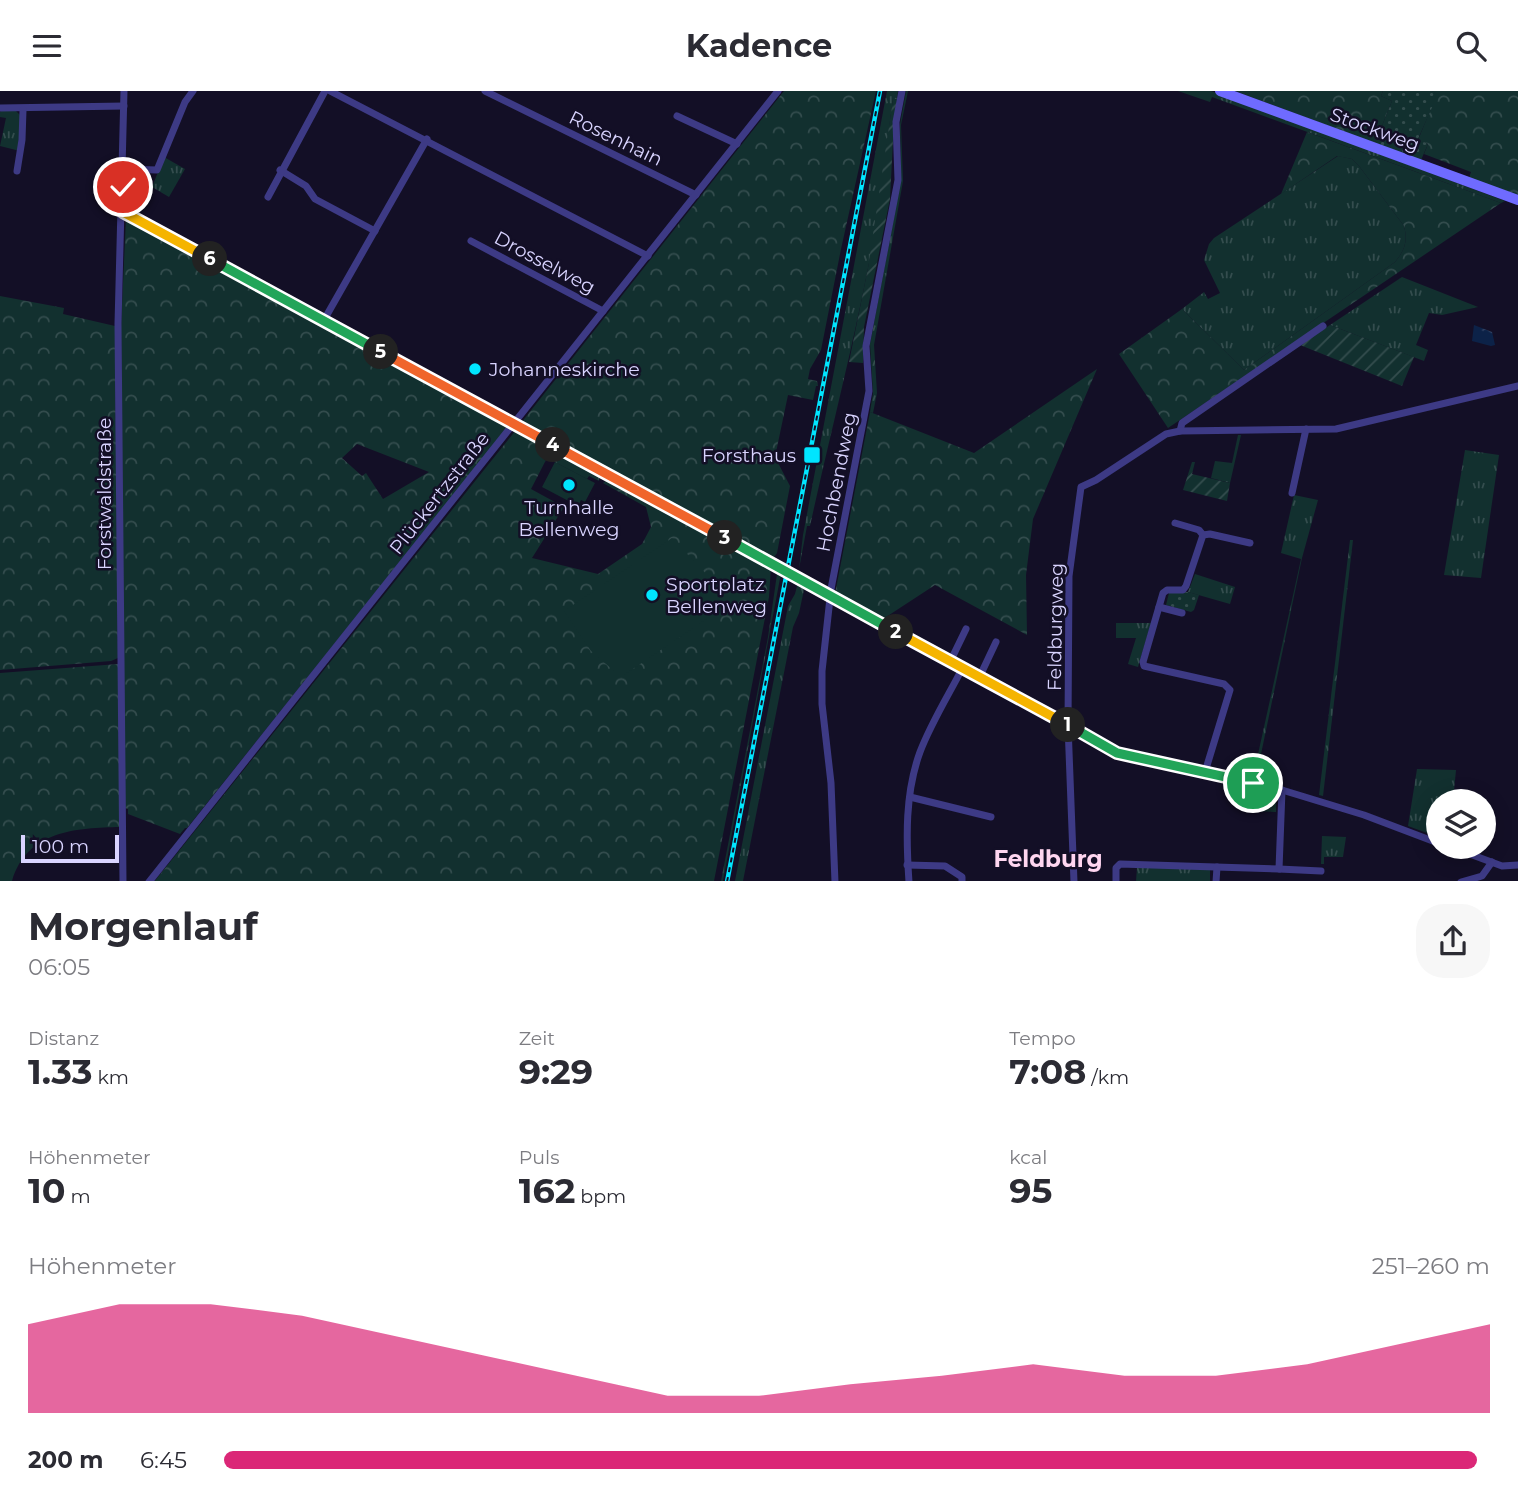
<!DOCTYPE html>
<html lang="de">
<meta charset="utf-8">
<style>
:root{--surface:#fff;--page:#f7f7f7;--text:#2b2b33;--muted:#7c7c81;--accent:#db2777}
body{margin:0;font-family:Montserrat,sans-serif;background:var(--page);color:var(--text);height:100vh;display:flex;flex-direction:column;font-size:26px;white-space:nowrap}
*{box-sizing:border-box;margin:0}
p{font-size:23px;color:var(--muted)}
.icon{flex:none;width:38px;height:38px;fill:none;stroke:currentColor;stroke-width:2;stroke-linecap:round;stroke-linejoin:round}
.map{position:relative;height:790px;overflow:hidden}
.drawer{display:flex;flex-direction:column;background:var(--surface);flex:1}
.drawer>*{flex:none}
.tools{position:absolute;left:1426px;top:698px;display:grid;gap:14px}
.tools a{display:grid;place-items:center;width:70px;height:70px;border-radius:50%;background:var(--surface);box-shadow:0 4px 18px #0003;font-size:35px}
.scale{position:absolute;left:21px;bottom:18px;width:98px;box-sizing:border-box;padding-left:7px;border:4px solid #d9d4ff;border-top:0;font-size:19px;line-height:24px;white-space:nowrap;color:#d9d4ff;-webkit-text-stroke:5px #130f26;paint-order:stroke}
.pin{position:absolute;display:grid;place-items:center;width:60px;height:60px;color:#fff;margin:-30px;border:4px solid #fff;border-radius:50%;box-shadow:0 2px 7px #0007}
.km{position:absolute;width:35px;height:35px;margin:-18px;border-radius:50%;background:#222;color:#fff;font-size:19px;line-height:35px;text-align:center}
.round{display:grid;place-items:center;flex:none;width:74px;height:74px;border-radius:28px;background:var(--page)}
.summary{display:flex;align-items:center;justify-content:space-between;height:119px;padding:0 28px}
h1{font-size:38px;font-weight:700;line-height:52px}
.stats{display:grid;grid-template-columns:repeat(3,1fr);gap:10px;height:119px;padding:7px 28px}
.stats div{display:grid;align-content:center}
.stats b{font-size:35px;font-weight:700}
.stats small{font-size:19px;font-weight:400}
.stats p{font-size:19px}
.chart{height:196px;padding:14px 28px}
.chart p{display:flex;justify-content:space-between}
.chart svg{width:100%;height:126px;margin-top:7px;fill:var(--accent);opacity:.7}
ul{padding:0 28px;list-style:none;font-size:23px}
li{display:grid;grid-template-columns:112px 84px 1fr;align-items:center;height:52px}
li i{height:18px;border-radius:9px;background:var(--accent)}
header{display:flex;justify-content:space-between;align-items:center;height:91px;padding:0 28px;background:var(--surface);font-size:32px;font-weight:700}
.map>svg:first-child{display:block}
.grass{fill:url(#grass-tufts)}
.forest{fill:url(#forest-crowns);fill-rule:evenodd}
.park{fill:url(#park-dots)}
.garden{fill:url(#garden-furrows)}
.pitch{fill:#12302f}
.water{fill:url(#water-ripples)}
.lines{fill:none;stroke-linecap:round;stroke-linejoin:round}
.street{stroke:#3d3a85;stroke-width:7}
.secondary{stroke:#6f6bff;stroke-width:10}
.rail-casing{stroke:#00e5ff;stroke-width:4.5}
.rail{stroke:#130f26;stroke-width:2;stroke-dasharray:5;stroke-linecap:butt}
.split-1-casing{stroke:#fff;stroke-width:14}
.split-2-casing{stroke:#fff;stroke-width:14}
.split-3-casing{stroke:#fff;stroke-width:14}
.split-4-casing{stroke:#fff;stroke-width:14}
.split-5-casing{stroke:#fff;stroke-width:14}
.split-6-casing{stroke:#fff;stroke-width:14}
.split-7-casing{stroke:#fff;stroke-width:14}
.split-1{stroke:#22a559;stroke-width:9}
.split-2{stroke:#f5b400;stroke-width:9}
.split-3{stroke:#22a559;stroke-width:9}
.split-4{stroke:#f0652b;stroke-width:9}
.split-5{stroke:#f0652b;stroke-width:9}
.split-6{stroke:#22a559;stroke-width:9}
.split-7{stroke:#f5b400;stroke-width:9}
.poi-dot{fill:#00e5ff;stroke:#130f26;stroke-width:2.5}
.labels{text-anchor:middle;stroke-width:5;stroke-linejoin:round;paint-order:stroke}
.street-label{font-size:19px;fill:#d9d4ff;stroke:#130f26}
.poi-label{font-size:19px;fill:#d9d4ff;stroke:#130f26;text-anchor:start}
.quarter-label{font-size:23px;font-weight:bold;fill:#ffd6f0;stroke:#130f26}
</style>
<header><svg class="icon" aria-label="menu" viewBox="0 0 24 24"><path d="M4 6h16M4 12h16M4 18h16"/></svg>Kadence<svg class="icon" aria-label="search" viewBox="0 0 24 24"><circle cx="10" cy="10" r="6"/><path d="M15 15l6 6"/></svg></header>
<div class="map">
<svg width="1518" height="791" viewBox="0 0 1518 791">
<defs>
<pattern id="grass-tufts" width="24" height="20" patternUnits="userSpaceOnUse" patternTransform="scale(1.75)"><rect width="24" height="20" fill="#12302f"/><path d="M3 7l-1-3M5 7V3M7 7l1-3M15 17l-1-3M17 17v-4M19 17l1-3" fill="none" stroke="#344d4e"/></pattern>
<pattern id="forest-crowns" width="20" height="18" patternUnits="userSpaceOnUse" patternTransform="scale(1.75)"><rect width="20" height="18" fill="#12302f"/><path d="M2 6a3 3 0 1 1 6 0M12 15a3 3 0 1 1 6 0" fill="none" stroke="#344d4e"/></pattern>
<pattern id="park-dots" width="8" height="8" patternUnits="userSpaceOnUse" patternTransform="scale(1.75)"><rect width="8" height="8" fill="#12302f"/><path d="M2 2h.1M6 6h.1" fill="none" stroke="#344d4e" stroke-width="1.8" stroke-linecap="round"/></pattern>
<pattern id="garden-furrows" width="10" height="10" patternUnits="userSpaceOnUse" patternTransform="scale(1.75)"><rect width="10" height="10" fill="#12302f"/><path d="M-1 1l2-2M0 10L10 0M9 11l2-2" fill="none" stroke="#344d4e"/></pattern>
<pattern id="water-ripples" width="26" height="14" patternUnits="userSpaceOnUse" patternTransform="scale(1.75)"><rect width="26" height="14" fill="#0c2248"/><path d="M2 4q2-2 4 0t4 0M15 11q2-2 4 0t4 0" fill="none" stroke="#2f4163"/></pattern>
</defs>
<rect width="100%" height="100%" fill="#130f26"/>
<g class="grass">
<path d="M887,0H898L897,8H893C885,64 879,121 868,177C851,264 829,348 810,435H807L799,478L803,444Z"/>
<polygon points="906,0 908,0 901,34 903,90 874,254 877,302 873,322 870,321 873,302 870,253 901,89 900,33"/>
<polygon points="1178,0 1211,0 1505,110 1501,112 1212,6 1210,11"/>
<polygon points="3,19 15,19 21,25 20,60 0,55 6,27 0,26 0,21"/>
<path d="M1338,65L1352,68L1359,75L1404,135C1408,150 1405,159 1395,171L1244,279L1182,218L1204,201L1208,208L1220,202L1204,169L1209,153L1214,147Z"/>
<polygon points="164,66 185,78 169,106 152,96"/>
<polygon points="1402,186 1478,216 1442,224 1429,222 1416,254 1428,259 1424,270 1330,234"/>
<polygon points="1238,344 1241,344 1230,392 1211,387 1215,370 1232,372"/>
<polygon points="1465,359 1499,364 1481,487 1444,484"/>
<polygon points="1294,404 1318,409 1302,467 1256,687 1253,686 1301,468 1281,462"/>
<polygon points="1350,449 1353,449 1323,705 1319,704"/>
<polygon points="781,482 723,790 721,790 768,546 777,483"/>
<polygon points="1195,483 1235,496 1230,513 1188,501"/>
<polygon points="798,491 805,494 799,522 793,536 743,790 735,790 788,515 795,503"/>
<polygon points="1116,532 1151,532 1138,576 1128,573 1136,547 1116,547"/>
<polygon points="1417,678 1456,679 1453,710 1438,710 1438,746 1408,735"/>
<polygon points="1252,699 1276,706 1276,721 1252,720"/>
<polygon points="1322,745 1346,746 1343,766 1324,766 1324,773 1321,773"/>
<polygon points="1137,776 1210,778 1210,790 1136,791"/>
</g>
<g class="forest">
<polygon points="784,0 876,0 841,158 821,259 810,278 808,288 817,290 818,295 816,295 813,309 788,304 775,366 790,395 777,462 772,469 521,332"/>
<polygon points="1235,0 1383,0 1381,5 1392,10 1375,52"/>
<polygon points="1432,0 1518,0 1518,106 1469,87 1471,81 1424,63 1428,53 1418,49 1437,3"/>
<path d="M1307,41L1501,112L1168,337L1119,263L1182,218L1244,279L1395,171C1405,159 1408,150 1404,135L1359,75L1352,68L1337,65L1281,103Z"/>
<path d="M126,127L507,333L506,338L187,737H185L180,743L128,723V718L125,717L121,237ZM357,353L429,381L383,408L366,382L362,385L342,367Z"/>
<polygon points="0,205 64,217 63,223 115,235 118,567 111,570 0,579"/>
<polygon points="1097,278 1033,428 1026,484 1027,544 935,494 883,528 835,503 870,321 974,362"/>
<polygon points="516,339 600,384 599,390 589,385 587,388 547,367 531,398 564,416 532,467 598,483 642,453 651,436 646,416 603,392 608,388 771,475 769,506 714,790 154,791"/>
<path d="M118,573L120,736C77,737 27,739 12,790L0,791V582Z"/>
</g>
<g class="park">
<polygon points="1383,0 1432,0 1438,3 1418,48 1428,53 1421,69 1375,52 1392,10 1381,5"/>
<polygon points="1188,501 1199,504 1194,519 1191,521 1166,514 1169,502"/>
</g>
<g class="garden">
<polygon points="893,8 897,8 894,30 890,108 864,236 863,272 849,271 868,177"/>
<polygon points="1330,234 1414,266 1402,295 1300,254"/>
<polygon points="1192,371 1195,371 1192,383 1230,392 1227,410 1183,399"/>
</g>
<g class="pitch">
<polygon points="555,371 595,392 585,411 581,409 578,415 542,396"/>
<polygon points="672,447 713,490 721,518 621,586 591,560 564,520"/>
</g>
<polygon class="water" points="1474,234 1492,241 1495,254 1491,255 1472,250"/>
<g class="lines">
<g class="street">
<polyline points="330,0 648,165"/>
<polyline points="485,0 696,104"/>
<polyline points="0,17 124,15"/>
<polyline points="677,25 737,53"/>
<polyline points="123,78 157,79 185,11 193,0"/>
<polyline points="280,79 306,95 315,108 375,140"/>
<polyline points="17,80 22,49 23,19"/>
<polyline points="268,106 325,0"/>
<polyline points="123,121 798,486 1117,662 1282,699 1364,724 1438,752"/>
<polyline points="471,150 603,220"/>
<polyline points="324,229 427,48"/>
<polyline points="1180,340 1182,332 1323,235"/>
<polyline points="1292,402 1306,338"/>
<polyline points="1175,432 1199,439 1203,444"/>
<polyline points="1159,516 1182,522"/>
<polyline points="950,571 966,538"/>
<polyline points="979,587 996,551"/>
<polyline points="1205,681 1230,599 1224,593 1144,575 1143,571 1163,502 1167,499 1183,499 1186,495 1203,444 1210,443 1250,452"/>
<polyline points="910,706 991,726"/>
<polyline points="1451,756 1502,775 1518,774"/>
<polyline points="907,774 945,775 962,786 962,791"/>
<polyline points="1279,778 1321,780"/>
<polyline points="123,791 118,233 124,0"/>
<polyline points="149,791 778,0"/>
<polyline points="835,791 831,692 822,613 822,580 831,498 869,300 866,255 898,89 896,31 902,0"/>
<path d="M909,791C906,747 905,702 920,661C931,632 948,605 962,578"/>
<polyline points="1074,791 1068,634 1069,485 1081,396 1096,389 1166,343 1180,340 1336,338 1518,295"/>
<polyline points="1116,791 1116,777 1120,773 1279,778 1282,699"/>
<polyline points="1216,791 1217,776"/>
<polyline points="1461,791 1482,785 1492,771"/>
</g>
<polyline class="secondary" points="1220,0 1518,109"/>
<defs>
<polyline id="rail" points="727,791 880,0"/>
</defs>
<use href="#rail" class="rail-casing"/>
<use href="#rail" class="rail"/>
</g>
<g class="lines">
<defs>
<polyline id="split-1" points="1068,634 1117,662 1253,692"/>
<polyline id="split-2" points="896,541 1068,634"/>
<polyline id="split-3" points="725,447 896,541"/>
<polyline id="split-4" points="553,354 725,447"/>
<polyline id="split-5" points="381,261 553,354"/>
<polyline id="split-6" points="210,168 381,261"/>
<polyline id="split-7" points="123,96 123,121 210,168"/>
</defs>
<use href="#split-1" class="split-1-casing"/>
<use href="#split-2" class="split-2-casing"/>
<use href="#split-3" class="split-3-casing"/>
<use href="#split-4" class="split-4-casing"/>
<use href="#split-5" class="split-5-casing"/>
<use href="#split-6" class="split-6-casing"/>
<use href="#split-7" class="split-7-casing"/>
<use href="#split-1" class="split-1"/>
<use href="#split-2" class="split-2"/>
<use href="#split-3" class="split-3"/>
<use href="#split-4" class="split-4"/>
<use href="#split-5" class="split-5"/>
<use href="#split-6" class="split-6"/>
<use href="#split-7" class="split-7"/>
</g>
<g class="poi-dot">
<circle cx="475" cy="278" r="7"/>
<rect x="803" y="355" width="18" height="18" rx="3.5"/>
<circle cx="569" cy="394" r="7"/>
<circle cx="652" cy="504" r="7"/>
</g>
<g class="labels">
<g class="street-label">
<text transform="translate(1375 38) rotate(20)" y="7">Stockweg</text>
<text transform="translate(616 47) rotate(26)" y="7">Rosenhain</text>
<text transform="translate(545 171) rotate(28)" y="7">Drosselweg</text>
<text transform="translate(836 391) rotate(-79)" y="7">Hochbendweg</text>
<text transform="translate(439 402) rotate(-52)" y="7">Plückertzstraße</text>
<text transform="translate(104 403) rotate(-90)" y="7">Forstwaldstraße</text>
<text transform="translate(1055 536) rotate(-89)" y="7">Feldburgweg</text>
</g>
<g class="poi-label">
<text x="489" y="285">Johanneskirche</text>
<text x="796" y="371" text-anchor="end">Forsthaus</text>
<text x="569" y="423" text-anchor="middle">Turnhalle<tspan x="569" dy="22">Bellenweg</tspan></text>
<text x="666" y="500">Sportplatz<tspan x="666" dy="22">Bellenweg</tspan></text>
</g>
<g class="quarter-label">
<text x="1048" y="776">Feldburg</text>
</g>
</g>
</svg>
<div class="tools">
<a><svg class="icon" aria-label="layers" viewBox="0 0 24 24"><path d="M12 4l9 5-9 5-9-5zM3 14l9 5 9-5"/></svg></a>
</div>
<div class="scale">100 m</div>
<div class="pin" style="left:1253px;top:692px;background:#1e9e55"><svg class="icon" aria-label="arrive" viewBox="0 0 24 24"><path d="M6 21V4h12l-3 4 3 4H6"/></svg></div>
<div class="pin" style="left:123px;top:96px;background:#d93025"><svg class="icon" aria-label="check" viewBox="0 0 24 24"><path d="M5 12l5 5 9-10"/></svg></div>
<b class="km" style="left:1068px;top:634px">1</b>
<b class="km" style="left:896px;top:541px">2</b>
<b class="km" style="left:725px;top:447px">3</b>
<b class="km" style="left:553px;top:354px">4</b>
<b class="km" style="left:381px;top:261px">5</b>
<b class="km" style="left:210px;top:168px">6</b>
</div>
<section class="drawer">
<div class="summary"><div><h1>Morgenlauf</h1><p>06:05</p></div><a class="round"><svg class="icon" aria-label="share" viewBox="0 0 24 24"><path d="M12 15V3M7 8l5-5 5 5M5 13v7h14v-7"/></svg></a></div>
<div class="stats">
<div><p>Distanz</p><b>1.33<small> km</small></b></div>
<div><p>Zeit</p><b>9:29</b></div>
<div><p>Tempo</p><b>7:08<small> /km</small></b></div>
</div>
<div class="stats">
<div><p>Höhenmeter</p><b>10<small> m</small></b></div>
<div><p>Puls</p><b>162<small> bpm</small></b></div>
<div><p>kcal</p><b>95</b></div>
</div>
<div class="chart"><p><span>Höhenmeter</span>251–260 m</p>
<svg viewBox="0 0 160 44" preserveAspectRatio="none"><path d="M0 44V13L10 6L20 6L30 10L40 17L50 24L60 31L70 38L80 38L90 34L100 31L110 27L120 31L130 31L140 27L150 20L160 13V44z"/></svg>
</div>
<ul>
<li><b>200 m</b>6:45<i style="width:99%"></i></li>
</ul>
</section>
